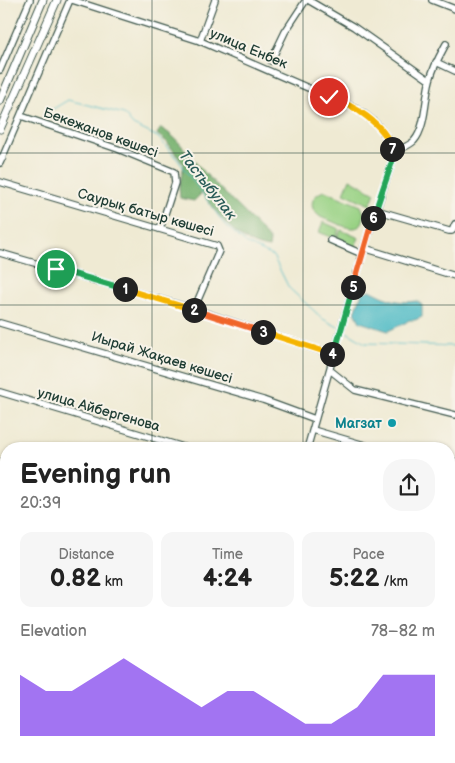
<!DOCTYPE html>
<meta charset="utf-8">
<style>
:root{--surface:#fff;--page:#f6f6f6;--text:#222;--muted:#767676;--accent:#7c3aed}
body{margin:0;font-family:"Balsamiq Sans",sans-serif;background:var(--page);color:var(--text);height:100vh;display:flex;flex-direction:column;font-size:19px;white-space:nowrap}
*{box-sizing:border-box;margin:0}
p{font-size:16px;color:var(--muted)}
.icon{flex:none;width:28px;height:28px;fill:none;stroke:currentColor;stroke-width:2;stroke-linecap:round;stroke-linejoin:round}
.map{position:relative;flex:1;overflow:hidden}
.side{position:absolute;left:0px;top:442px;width:455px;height:321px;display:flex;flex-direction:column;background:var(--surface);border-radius:20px 20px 0 0;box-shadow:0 1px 4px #0004}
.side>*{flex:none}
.pin{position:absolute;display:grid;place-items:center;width:42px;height:42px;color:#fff;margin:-21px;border:2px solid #fff;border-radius:50%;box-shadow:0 1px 5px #0007}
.km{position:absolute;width:25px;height:25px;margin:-12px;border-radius:50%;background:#222;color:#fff;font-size:14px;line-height:25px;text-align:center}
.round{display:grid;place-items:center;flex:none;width:52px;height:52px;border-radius:20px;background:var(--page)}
.overview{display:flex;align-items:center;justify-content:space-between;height:85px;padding:0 20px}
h1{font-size:28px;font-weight:700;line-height:38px}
.stats{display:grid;grid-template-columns:repeat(3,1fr);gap:8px;height:85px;padding:5px 20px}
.stats div{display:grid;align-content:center;border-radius:12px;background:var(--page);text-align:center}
.stats b{font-size:25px;font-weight:700}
.stats small{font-size:14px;font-weight:400}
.stats p{font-size:14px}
.chart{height:140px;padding:10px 20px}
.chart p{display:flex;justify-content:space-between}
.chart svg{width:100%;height:90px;margin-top:5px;fill:var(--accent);opacity:.7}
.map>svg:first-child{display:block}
.green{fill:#99d284;stroke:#5c885c}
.forest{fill:#7ab472;stroke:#4c7853}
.water{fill:#4cbac5;stroke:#367c7c}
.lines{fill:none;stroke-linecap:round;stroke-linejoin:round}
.stream{stroke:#4cbac5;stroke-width:1}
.minor-casing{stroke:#3e574c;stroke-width:8}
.major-casing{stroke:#3e574c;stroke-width:9}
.minor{stroke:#fff;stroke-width:5.5}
.major{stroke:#fff;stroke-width:7}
.split-1-casing{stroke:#fff;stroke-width:10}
.split-2-casing{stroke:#fff;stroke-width:10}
.split-3-casing{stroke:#fff;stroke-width:10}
.split-4-casing{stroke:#fff;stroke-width:10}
.split-5-casing{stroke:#fff;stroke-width:10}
.split-6-casing{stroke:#fff;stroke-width:10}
.split-7-casing{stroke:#fff;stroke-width:10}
.split-8-casing{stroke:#fff;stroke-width:10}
.split-1{stroke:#22a559;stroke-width:6}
.split-2{stroke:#f5b400;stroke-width:6}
.split-3{stroke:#f0652b;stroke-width:6}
.split-4{stroke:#f5b400;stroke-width:6}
.split-5{stroke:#22a559;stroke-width:6}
.split-6{stroke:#f0652b;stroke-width:6}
.split-7{stroke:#22a559;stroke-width:6}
.split-8{stroke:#f5b400;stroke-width:6}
.grid{fill:none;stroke:#1f3d34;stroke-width:1;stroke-opacity:0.55}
.culture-dot{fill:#0f9aa8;stroke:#f7f3e8;stroke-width:2}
.labels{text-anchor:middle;stroke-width:4;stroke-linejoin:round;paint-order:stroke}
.street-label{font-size:14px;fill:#1f3d34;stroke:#f7f3e8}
.culture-label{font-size:14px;font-weight:bold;fill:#0d838f;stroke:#f7f3e8;text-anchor:end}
.water-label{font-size:15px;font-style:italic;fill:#2a5c58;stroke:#f7f3e8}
</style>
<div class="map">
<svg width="455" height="763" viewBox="0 0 455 763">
<rect width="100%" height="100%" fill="#f7f3e8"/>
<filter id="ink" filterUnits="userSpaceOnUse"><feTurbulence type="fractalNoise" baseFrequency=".02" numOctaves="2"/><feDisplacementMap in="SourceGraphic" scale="10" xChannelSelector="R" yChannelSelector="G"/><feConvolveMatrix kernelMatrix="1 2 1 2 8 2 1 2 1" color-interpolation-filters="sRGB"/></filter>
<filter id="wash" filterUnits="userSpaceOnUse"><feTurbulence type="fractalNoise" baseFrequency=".0096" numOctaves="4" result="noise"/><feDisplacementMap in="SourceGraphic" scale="20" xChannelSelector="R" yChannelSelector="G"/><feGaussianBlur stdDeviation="1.12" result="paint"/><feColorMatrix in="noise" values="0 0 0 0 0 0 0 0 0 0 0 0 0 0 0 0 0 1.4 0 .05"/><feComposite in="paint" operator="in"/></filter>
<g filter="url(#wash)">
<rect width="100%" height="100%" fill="#efead3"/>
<g class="green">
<polygon points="350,179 375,193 370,205 344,193"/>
<path d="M325,191L361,206L364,214C363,237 343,226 331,221C326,219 320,218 317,214C307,205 314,193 325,191Z"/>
<polygon points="323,222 339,229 335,239 319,232"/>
<polygon points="341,230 359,238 354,248 336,240"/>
</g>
<path class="forest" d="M161,128C179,138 189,156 203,171C225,195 250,215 270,241L269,248C238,244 220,216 202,193L194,201L180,198L179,187L184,165L167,142L157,134Z"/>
<path class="water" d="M370,290C387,299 398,304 417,301L422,305V317L415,320H409L405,323L388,331L360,322L355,312L362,293Z"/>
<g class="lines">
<g class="stream">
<polyline points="43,115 68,100 124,114 133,125 158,137 178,160 225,225 247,244 273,256 289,288 323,319 338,327"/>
<polyline points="345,331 365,343 455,346"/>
</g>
</g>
</g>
<g filter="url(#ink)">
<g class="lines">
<defs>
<g id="minor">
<path d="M72,0L200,41L329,97C357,105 395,129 392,162L364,248L307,449"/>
<polyline points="308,0 354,27 429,80"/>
<polyline points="432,0 455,9"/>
<polyline points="200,41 215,0"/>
<polyline points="271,61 285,32 306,0"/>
<polyline points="436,62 455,71"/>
<polyline points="0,70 30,0"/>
<polyline points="21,116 118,149 174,172 175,183 160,229"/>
<path d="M393,153C399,149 409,146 414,141C426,128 425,97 430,80C433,67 440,55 446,44"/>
<polyline points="0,163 70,0"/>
<polyline points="0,182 217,246 219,251 194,309"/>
<polyline points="376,210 449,231 452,231 455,224"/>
<polyline points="330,240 362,254"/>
<polyline points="364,248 455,276"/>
<polyline points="0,253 194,309 334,355"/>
<polyline points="0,323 263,400 315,419"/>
<polyline points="330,370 355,390 455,415"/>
<polyline points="0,392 190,449"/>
<polyline points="313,430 378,449"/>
<polyline points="449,468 455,470"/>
<polyline points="0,484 6,486"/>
<polyline points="449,536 455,538"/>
<polyline points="0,577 6,579"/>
<polyline points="449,615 455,617"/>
<polyline points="0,649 6,650"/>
<polyline points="449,704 455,706"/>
<polyline points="357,758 377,763"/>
<polyline points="218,763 219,758"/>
<polyline points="400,763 402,758"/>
</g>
<g id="major">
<polyline points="0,101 43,0"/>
<polyline points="0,129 57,0"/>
<polyline points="0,159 2,158"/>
<polyline points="0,717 6,719"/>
<polyline points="133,758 150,763"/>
</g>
</defs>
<use href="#minor" class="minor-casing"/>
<use href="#major" class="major-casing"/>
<use href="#minor" class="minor"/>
<use href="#major" class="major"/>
</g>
</g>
<g class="lines" filter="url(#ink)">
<defs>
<polyline id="split-1" points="56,269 125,289"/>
<polyline id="split-2" points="125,289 194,310"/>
<polyline id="split-3" points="194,310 263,332"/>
<polyline id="split-4" points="263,332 332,354"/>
<polyline id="split-5" points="332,354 334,355 353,287"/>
<polyline id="split-6" points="353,287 373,218"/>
<polyline id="split-7" points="373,218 392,162 392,149"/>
<path id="split-8" d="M329,97C352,104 385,124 392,149"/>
</defs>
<use href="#split-1" class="split-1-casing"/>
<use href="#split-2" class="split-2-casing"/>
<use href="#split-3" class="split-3-casing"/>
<use href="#split-4" class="split-4-casing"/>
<use href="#split-5" class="split-5-casing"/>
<use href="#split-6" class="split-6-casing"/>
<use href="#split-7" class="split-7-casing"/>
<use href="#split-8" class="split-8-casing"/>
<use href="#split-1" class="split-1"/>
<use href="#split-2" class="split-2"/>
<use href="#split-3" class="split-3"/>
<use href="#split-4" class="split-4"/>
<use href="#split-5" class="split-5"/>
<use href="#split-6" class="split-6"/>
<use href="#split-7" class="split-7"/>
<use href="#split-8" class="split-8"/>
</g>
<path class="grid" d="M152,0V449M303,0V449M0,153H455M0,305H455M0,458H6M449,458H455M0,610H6M449,610H455M152,758V763M303,758V763"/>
<circle class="culture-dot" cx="392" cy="423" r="5"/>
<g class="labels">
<g class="street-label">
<text transform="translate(249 48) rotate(23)" y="5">улица Енбек</text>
<text transform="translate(101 132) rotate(20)" y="5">Бекежанов көшесі</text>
<text transform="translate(146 212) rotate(16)" y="5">Саурық батыр көшесі</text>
<text transform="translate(162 357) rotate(17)" y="5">Иырай Жақаев көшесі</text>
<text transform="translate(99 409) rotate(16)" y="5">улица Айбергенова</text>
</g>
<g class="culture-label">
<text x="382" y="428">Магзат</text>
</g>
<g class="water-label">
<text transform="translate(208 185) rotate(52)" y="5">Тастыбулак</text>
</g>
</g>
</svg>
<div class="pin" style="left:56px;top:269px;background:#1e9e55"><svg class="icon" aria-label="arrive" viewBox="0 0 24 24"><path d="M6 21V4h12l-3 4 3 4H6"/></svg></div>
<div class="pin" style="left:329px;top:97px;background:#d93025"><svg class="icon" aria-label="check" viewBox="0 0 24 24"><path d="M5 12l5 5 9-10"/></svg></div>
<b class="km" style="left:125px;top:289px">1</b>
<b class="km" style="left:194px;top:310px">2</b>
<b class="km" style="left:263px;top:332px">3</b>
<b class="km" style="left:332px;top:354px">4</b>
<b class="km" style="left:353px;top:287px">5</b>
<b class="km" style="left:373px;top:218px">6</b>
<b class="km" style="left:392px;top:149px">7</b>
<section class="side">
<div class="overview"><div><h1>Evening run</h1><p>20:39</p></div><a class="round"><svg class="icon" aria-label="share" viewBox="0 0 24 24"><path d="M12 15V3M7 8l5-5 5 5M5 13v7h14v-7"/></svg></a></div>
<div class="stats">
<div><p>Distance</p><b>0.82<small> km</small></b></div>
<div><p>Time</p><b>4:24</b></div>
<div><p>Pace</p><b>5:22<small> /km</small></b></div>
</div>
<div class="chart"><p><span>Elevation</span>78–82 m</p>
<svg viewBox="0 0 160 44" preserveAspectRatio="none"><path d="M0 44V14L10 22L20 22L30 14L40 6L50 14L60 22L70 30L80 22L90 22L100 30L110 38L120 38L130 30L140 14L150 14L160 14V44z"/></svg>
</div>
</section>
</div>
